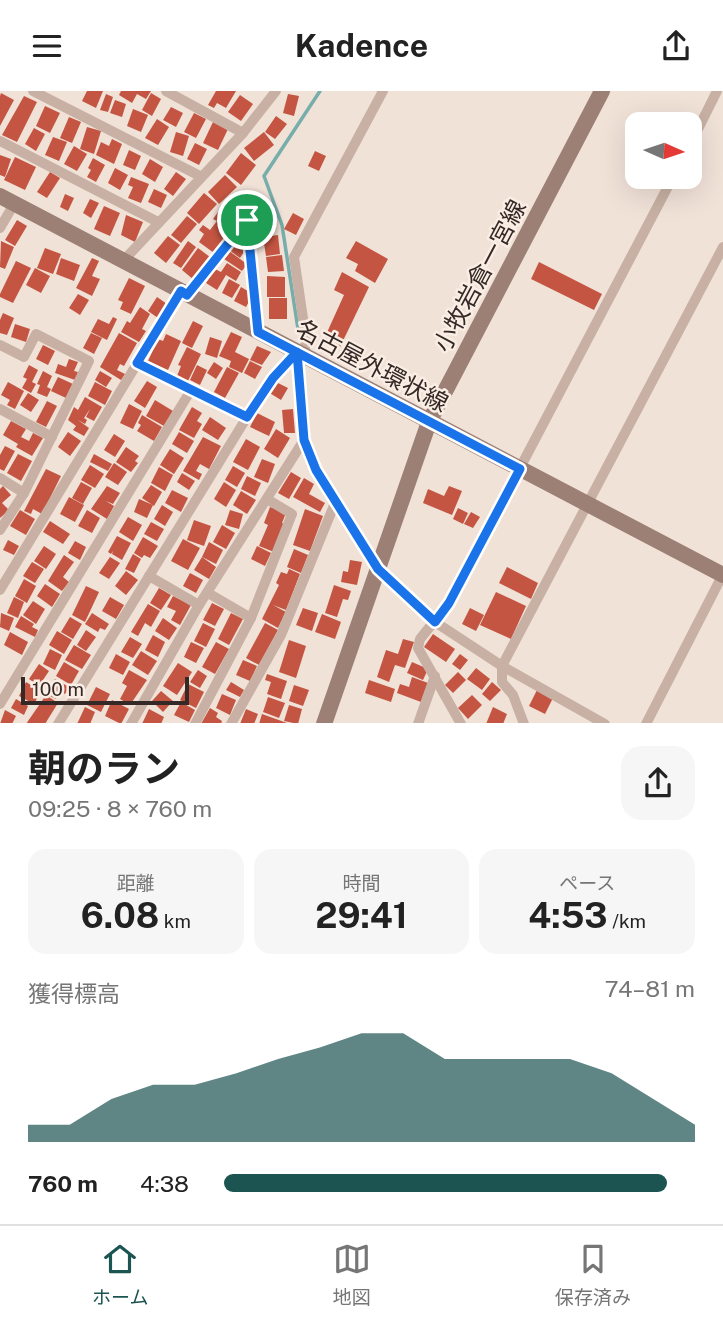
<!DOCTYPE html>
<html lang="ja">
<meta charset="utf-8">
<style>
:root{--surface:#fff;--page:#f6f6f6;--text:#222;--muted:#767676;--line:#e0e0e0;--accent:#1c5452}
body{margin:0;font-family:"Public Sans","Noto Sans JP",sans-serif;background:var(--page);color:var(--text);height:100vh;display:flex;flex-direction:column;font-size:26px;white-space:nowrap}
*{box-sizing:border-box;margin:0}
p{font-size:23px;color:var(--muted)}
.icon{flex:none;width:38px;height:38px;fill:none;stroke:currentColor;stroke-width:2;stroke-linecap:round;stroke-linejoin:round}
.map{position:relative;height:632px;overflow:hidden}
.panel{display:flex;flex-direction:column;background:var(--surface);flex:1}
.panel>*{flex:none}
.needle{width:46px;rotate:93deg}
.buttons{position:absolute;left:625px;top:21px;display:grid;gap:14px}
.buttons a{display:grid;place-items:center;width:77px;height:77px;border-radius:14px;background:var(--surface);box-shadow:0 7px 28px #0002;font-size:35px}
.scale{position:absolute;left:21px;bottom:18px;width:168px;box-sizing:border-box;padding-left:7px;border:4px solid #342926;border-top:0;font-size:19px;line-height:24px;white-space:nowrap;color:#342926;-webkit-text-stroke:5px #f9ede4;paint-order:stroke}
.pin{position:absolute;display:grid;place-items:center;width:60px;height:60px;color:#fff;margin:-30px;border:4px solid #fff;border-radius:50%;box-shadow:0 2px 7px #0007}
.round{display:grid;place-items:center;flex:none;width:74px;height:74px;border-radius:21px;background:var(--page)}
.overview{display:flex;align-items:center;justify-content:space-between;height:119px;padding:0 28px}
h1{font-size:38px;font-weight:700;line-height:52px}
.stats{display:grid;grid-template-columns:repeat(3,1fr);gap:10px;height:119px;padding:7px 28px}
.stats div{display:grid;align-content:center;border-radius:18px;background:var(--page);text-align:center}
.stats b{font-size:35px;font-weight:700}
.stats small{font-size:19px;font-weight:400}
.stats p{font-size:19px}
.chart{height:196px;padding:14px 28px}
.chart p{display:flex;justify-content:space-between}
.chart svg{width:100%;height:126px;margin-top:7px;fill:var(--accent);opacity:.7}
ul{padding:0 28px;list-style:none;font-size:23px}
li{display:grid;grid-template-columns:112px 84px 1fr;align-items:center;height:52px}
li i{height:18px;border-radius:9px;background:var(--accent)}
header{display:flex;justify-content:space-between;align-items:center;height:91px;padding:0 28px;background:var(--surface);font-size:32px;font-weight:700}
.tabs{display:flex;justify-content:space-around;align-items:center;height:98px;border-top:2px solid var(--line);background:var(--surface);font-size:19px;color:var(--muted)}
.tabs a{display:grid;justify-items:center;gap:4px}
.tabs .on{color:var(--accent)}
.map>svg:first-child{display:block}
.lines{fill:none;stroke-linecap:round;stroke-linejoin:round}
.stream{stroke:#77adaa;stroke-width:3.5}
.building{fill:#c45542}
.street{stroke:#c8b1a4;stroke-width:10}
.secondary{stroke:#9c8076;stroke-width:16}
.route-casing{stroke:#fff;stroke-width:14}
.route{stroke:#1a73e8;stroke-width:9}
.labels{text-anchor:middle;stroke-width:5;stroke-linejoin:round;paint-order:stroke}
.street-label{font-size:24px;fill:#342926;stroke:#f9ede4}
</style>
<header><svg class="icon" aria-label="menu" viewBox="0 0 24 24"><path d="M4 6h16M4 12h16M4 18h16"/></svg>Kadence<svg class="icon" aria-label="share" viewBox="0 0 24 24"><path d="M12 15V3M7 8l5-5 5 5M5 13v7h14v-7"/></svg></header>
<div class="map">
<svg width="723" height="633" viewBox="0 0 723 633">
<rect width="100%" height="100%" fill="#f1e2d8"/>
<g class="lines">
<polyline class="stream" points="298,238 282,134 264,85 320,0"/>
</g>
<g class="building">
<polygon points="87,0 103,0 96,17 82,10"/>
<polygon points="121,0 151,0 146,8 137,3 132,12 119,4"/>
<polygon points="216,0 236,0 226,17 217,12 214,17 208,14"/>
<polygon points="1,2 14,9 0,35 0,5"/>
<polygon points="151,2 161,8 152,25 142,19"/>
<polygon points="106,3 113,6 108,21 100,19"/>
<polygon points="288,3 299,5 294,25 283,22"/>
<polygon points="240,4 253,13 241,30 228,21"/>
<polygon points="24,5 37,11 17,51 2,44"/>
<polygon points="115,9 126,13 122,26 110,22"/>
<polygon points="45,15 60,22 50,42 36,35"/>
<polygon points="171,16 183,22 176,36 163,29"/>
<polygon points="133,18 148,24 141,41 127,35"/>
<polygon points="194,22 206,28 196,47 184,41"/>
<polygon points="276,25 287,33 275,48 265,41"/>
<polygon points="69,26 81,31 72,52 60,47"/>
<polygon points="157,28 169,36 158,54 145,47"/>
<polygon points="213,31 228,38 218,59 203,52"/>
<polygon points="87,36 101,40 94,63 80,58"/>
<polygon points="34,37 45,43 36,60 25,53"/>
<polygon points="176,41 189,45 183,65 170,61"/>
<polygon points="264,41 274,54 254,70 244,57"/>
<polygon points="53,46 67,51 59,70 45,64"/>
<polygon points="112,48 122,53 114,73 96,64 101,51 109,55"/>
<polygon points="195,52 207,58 199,74 187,68"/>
<polygon points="74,55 87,63 77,80 64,73"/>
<polygon points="129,59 141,65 135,79 123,74"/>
<polygon points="315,60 326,65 319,80 308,75"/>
<polygon points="241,62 256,74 241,94 226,82"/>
<polygon points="0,64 11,68 5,86 0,84"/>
<polygon points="15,66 36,76 25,99 4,89"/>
<polygon points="93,67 105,74 96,91 87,86 91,79 88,77"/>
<polygon points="150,68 163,76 155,91 142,83"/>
<polygon points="115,77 128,84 120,99 108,92"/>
<polygon points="50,81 60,87 47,107 37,101"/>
<polygon points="176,81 186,88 173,105 164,98"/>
<polygon points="225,84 237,96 219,113 208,101"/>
<polygon points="131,86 149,93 141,112 128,107 133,96 128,94"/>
<polygon points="154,98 167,104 161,117 148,111"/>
<polygon points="204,102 217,113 199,133 187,122"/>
<polygon points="65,103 74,107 68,120 60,116"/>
<polygon points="236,106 249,115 238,131 225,122"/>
<polygon points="90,108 99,112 91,127 83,122"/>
<polygon points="104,115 120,122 110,145 94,138"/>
<polygon points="218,121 225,126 222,130 232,138 214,162 199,151 204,143 199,139 203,134 210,139 217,130 213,128"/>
<polygon points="293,122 304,128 296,144 284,138"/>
<polygon points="126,124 143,131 135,151 121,144"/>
<polygon points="187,125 197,133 181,152 171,144"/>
<polygon points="17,129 27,135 15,155 5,149"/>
<polygon points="278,144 280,163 266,165 263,146"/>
<polygon points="168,145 180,154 166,172 154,162"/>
<polygon points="237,146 249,153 240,167 229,159"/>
<polygon points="1,150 14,156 5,178 0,176"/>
<polygon points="188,150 196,156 181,177 173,172"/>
<polygon points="356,150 388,168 375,192 355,180 358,173 346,167"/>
<polygon points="45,157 61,163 53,183 37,177"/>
<polygon points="198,157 210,166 194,189 182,179"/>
<polygon points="229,160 247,173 242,180 224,168"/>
<polygon points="282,164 284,180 268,181 266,166"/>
<polygon points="61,167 80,174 74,190 56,183"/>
<polygon points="92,167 99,170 92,185 100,188 92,205 76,197"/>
<polygon points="16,170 31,177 13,212 0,206 0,203"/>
<polygon points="539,171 602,203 594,219 531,188"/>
<polygon points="227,172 241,181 236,190 226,184 217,199 206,192 215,178 221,181"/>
<polygon points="35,177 50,185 41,202 26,194"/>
<polygon points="342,181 369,196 340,256 324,248 344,204 334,199"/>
<polygon points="267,185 285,186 285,206 267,206"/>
<polygon points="129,187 145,195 131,223 120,218 123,211 118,209"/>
<polygon points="229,188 240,194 232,207 222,202"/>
<polygon points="241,196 253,203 246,216 234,210"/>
<polygon points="78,203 89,209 80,224 69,217"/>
<polygon points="157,206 167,213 158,227 148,220"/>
<rect x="269" y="207" width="18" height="21"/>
<polygon points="140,216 150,223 142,238 146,240 139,251 121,241 127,230 130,232"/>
<polygon points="3,222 14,227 7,244 0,242 0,229"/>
<polygon points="113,226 117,228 107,249 91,241 98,228 109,233"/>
<polygon points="193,230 203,235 192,257 182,252"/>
<polygon points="15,233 30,238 26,251 11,246"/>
<polygon points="231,241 242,246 235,261 249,268 242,282 229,276 231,270 219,265"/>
<polygon points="91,242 102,247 94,263 83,257"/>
<polygon points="119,242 137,252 124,275 120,273 117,279 125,283 121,289 100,276"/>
<polygon points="166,243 181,250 168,279 148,270 158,248 163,250"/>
<polygon points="210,246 222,250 217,267 205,263"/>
<polygon points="43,254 55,260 48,274 36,268"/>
<polygon points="257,255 271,261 262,274 250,269"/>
<polygon points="187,256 201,263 188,290 177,285 181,275 178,274"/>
<polygon points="69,268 78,271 74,280 78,281 75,289 55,282 58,273 66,276"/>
<polygon points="250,270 262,276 255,288 244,282"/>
<polygon points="214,271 223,277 216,288 207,282"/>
<polygon points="29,274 38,279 32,291 36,293 31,302 22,297 27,288 23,286"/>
<polygon points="197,274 207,279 200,294 190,289"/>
<polygon points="227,276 239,282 225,307 214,301"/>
<polygon points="43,280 52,285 47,296 51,298 47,306 37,302 40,294 37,293"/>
<polygon points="100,280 112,287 106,296 95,289"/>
<polygon points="58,286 73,293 66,307 51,300"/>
<polygon points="147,290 157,296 145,317 134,310"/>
<polygon points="274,290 288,297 281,309 268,301"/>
<polygon points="8,291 24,300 15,318 7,314 10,309 1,304"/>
<polygon points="95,291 112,300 105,314 88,305"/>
<polygon points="28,302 39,309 31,321 20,314"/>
<polygon points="85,306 102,316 94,330 86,326 90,318 84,327 87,329 85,333 78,329 89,337 84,345 73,339 76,335 68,329 74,316 78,319"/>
<polygon points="155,309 173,320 164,335 146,325"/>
<polygon points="47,310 57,315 46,336 36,331"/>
<polygon points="129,313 142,320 133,338 120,332"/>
<polygon points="192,316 202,322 197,330 202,333 194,347 179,339"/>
<polygon points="293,318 295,342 284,342 282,319"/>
<polygon points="257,322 275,331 269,345 250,336"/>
<polygon points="142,324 162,336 154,350 137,340 141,334 138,332"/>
<polygon points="210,326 226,337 218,349 202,339"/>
<polygon points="11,330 26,338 21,346 29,350 33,342 43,347 32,365 16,356 18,353 3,344"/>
<polygon points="276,338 290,347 278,367 264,358"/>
<polygon points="68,341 81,350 70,365 58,356"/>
<polygon points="179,341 194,350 187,362 172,353"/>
<polygon points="114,343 125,350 115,366 104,359"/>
<polygon points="203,346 221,355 209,378 200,373 196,380 202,383 199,389 183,380"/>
<polygon points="246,348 260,356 248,379 233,371"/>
<polygon points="5,355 15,360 4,380 0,378 0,364"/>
<polygon points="126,356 139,365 135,370 138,372 131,381 116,371"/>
<polygon points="170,358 184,367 174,383 160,374"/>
<polygon points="18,363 32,370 21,390 7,382"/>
<polygon points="94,363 112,373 108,380 90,371"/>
<polygon points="262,368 275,373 268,392 254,386"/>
<polygon points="114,372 127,381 118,394 105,386"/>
<polygon points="90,374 104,383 95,397 81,389"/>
<polygon points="233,375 245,382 237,396 225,389"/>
<polygon points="159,376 173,384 165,400 151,392"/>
<polygon points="46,378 61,385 42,423 33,418 31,423 24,420"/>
<polygon points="291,381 301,387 289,408 278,402"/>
<polygon points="182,382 195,390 189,399 177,391"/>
<polygon points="247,385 261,392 255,405 241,398"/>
<polygon points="304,387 314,393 309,403 325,412 320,421 293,406"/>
<polygon points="81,391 92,397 83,413 72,407"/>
<polygon points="224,391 236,399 226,416 214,408"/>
<polygon points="151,394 162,401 154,415 142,407"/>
<polygon points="3,395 11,404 2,412 9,419 0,427 0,398"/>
<polygon points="107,395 120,402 113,413 106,410 114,415 107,428 91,418"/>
<polygon points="449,395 462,400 452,424 423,412 428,398 444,405"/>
<polygon points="172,399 188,407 181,421 165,412"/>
<polygon points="241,400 256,409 247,423 233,414"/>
<polygon points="69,406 84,414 75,431 60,423"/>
<polygon points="139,408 153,414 147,427 134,421"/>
<polygon points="162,414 173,421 165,435 154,428"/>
<polygon points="270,416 286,422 282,432 285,433 274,461 259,455 268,434 264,432"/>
<polygon points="458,417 468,422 463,433 453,428"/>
<polygon points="305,418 323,425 310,460 293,454"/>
<polygon points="20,419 35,428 26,444 10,435"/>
<polygon points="87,419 100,427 92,442 78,435"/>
<polygon points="230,419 243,423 239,438 225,434"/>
<polygon points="471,421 480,426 473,437 464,433"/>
<polygon points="128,426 142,434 133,450 119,441"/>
<polygon points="194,429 211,435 204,455 187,449"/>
<polygon points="50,430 70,443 63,453 43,441"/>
<polygon points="151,431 164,438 157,450 144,443"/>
<polygon points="222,434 235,442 226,458 213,451"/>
<polygon points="117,445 131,452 122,469 112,463 113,460 111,463 108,461"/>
<polygon points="143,446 158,455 150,467 144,464 142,467 134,462"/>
<polygon points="183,448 200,457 188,479 171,470"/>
<polygon points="8,449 19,455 14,464 3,459"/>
<polygon points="75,450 86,456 80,469 68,462"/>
<polygon points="209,451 223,459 216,473 202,466"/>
<polygon points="44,455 56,463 46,478 34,470"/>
<polygon points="257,455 271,462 265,475 251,468"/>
<polygon points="294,458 308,464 301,482 287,476"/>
<polygon points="133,463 141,468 134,482 125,478"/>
<polygon points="64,464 74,471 63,486 69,491 62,500 48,490"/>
<polygon points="110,466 120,472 109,488 99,482"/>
<polygon points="202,466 216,476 209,488 194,479"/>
<polygon points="350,469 362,471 357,494 341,491 343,480 348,481"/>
<polygon points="32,471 44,478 35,492 23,485"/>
<polygon points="507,476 538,492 531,508 499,492"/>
<polygon points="289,478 300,483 286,519 273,514 286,521 278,537 262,528 279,494 276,492 281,481 287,483"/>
<polygon points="126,480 138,489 126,504 115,495"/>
<polygon points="190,482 203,489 196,502 183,495"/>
<polygon points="24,488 36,495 27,512 15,505"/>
<polygon points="45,493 60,503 52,516 37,505"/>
<polygon points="334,494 351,500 348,509 343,508 337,526 325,522"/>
<polygon points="86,495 99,501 85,531 72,524"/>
<polygon points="159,497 171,504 161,519 150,512"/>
<polygon points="496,501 526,515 511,548 480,534"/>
<polygon points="173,505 191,514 180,534 171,529 176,520 167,516"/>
<polygon points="14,506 24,511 18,527 7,522"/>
<polygon points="110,506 124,514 116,528 102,520"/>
<polygon points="33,510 45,518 36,533 23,524"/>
<polygon points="212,512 224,518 215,535 203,529"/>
<polygon points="148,513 160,520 151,536 145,532 138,545 131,541"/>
<polygon points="303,517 318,522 312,540 296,534"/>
<polygon points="470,517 484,524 476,540 462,533"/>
<polygon points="1,522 14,527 9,540 0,536"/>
<polygon points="92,522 109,533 105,539 100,537 98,541 85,533"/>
<polygon points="231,522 243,528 229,554 218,548"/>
<polygon points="322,523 341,531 335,548 315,541"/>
<polygon points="21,525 34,533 32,536 38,539 35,546 15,536"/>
<polygon points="70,526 82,533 73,548 61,541"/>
<polygon points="163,527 177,537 169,549 155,540"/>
<polygon points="203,532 215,538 206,556 194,550"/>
<polygon points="265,532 278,539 259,574 246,567"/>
<polygon points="86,539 96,546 86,560 77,554"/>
<polygon points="57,540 72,549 64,563 49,554"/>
<polygon points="10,541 28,551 22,564 4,554"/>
<polygon points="433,543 455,558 446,571 424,556"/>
<polygon points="153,544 165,551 158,566 145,559"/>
<polygon points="130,546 142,553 133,567 121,561"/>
<polygon points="403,548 414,551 405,577 395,574 389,591 377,586 386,559 398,563"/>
<polygon points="289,549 306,555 296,587 279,581"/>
<polygon points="191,551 204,557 196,572 184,566"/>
<polygon points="216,551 229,558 215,583 202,576"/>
<polygon points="74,554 91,564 82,578 65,569"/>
<polygon points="50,558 62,564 55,579 43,573"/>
<polygon points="141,560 157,570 148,584 132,574"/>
<polygon points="116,563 130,571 123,584 109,577"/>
<polygon points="460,563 468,569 460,579 452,573"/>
<polygon points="243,569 257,575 250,590 236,584"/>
<polygon points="64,571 79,580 71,594 56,585"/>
<polygon points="412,571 428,578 423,589 407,582"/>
<polygon points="178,572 192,581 177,604 163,595"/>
<polygon points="39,573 49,580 39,595 29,588"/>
<polygon points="476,577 490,588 482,599 467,588"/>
<polygon points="129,579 147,589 130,614 120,608 127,595 122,592"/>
<polygon points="198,579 207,585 200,597 190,591"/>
<polygon points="458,581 466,589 453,602 445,594"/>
<polygon points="267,583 287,590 281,608 267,603 271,591 265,589"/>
<polygon points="412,586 428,592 421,611 397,602 400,593 409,596"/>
<polygon points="55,588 69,596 65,603 60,600 56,608 46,603"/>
<polygon points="369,589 395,598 391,611 365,602"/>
<polygon points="26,591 41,600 34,613 19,605"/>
<polygon points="231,591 244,599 240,606 226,599"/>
<polygon points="492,591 501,599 490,610 482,603"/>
<polygon points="188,593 204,601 196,617 180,609"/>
<polygon points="294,594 309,599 303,615 289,610"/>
<polygon points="96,596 110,603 101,621 87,614"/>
<polygon points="537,599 553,607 545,623 529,615"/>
<polygon points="161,600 173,610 163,621 152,610"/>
<polygon points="222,603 236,609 230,624 216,617"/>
<polygon points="46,604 58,612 45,633 26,633"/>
<polygon points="472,604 482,614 468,628 458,617"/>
<polygon points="268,606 285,612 279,627 263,621"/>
<polygon points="16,608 28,615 24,624 11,617"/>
<polygon points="112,609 129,618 121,633 105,625"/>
<polygon points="181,611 195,619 189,631 174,624"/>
<polygon points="289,614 302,618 298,633 284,630"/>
<polygon points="85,616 95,621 90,633 77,633"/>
<polygon points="493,616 507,623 503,633 486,633"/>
<polygon points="210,617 218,622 216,626 222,630 221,633 201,633"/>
<polygon points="149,618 164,626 161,633 142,633"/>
<polygon points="246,618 258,623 254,633 240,633"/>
<polygon points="5,619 16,625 12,633 0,633"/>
<polygon points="262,623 287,632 287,633 259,633"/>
</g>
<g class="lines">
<g class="street">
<polyline points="33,0 200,85"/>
<polyline points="166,0 243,42"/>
<polyline points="0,50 158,131"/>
<polyline points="690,54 717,0"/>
<polyline points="0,137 14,113"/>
<polyline points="124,169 243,42 276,0"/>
<polyline points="187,203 247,129 258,241"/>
<polyline points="0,254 24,266 36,243 89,270 24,402 0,439"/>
<polyline points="297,261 304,349 316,379 335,412 378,478 435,531 502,575 605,633"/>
<polyline points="304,265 306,248 294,166 383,0"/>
<polyline points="137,272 191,299"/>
<polyline points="0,318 52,346"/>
<polyline points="0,387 24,402"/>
<polyline points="149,485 199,514"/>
<polyline points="0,499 181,200"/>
<polyline points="208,502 251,527"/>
<polyline points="0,613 191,299 247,326"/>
<polyline points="58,633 247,326 273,287 297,261"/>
<polyline points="131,633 199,514 304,349"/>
<polyline points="195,633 251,527 292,423 267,408"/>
<polyline points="231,633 281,544 335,412"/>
<polyline points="418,633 435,585"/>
<polyline points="461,633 418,557 420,548 449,512 673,86"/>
<polyline points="524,633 513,604 502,591 502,575 723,156"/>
<polyline points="646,633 723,483"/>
</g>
<g class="secondary">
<polyline points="0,105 723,484"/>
<polyline points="324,633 429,331 602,0"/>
</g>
</g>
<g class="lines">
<defs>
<polyline id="route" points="247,129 187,204 181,200 137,272 247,326 273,287 297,261 304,349 316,379 378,478 435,531 449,512 520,378 304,265 258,241 247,129"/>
</defs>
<use href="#route" class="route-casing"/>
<use href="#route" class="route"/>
</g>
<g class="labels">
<g class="street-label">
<text transform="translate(480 185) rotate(-62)" y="8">小牧岩倉一宮線</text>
<text transform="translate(372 275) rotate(28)" y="8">名古屋外環状線</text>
</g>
</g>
</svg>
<div class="buttons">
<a><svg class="needle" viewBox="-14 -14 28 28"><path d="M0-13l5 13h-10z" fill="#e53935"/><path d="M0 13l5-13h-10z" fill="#767676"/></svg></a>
</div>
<div class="scale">100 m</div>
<div class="pin" style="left:247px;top:129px;background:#1e9e55"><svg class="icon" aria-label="arrive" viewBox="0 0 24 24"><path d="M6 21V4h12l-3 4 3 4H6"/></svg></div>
</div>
<section class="panel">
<div class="overview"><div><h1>朝のラン</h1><p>09:25 · 8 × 760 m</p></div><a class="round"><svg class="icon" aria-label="share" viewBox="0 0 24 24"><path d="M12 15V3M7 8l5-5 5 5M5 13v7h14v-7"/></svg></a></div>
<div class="stats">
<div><p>距離</p><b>6.08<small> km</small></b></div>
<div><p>時間</p><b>29:41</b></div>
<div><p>ペース</p><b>4:53<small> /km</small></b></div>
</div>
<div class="chart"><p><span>獲得標高</span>74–81 m</p>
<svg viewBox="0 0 160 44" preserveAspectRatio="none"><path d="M0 44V38L10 38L20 29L30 24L40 24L50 20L60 15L70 11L80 6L90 6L100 15L110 15L120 15L130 15L140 20L150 29L160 38V44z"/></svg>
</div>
<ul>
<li><b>760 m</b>4:38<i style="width:94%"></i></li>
</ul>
</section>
<nav class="tabs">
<a class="on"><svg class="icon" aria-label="home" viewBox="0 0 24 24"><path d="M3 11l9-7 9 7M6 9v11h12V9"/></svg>ホーム</a>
<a><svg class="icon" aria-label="map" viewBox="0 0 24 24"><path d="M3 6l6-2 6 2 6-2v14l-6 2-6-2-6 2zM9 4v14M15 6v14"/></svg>地図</a>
<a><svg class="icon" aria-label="saved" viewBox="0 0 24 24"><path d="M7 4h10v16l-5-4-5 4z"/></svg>保存済み</a>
</nav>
